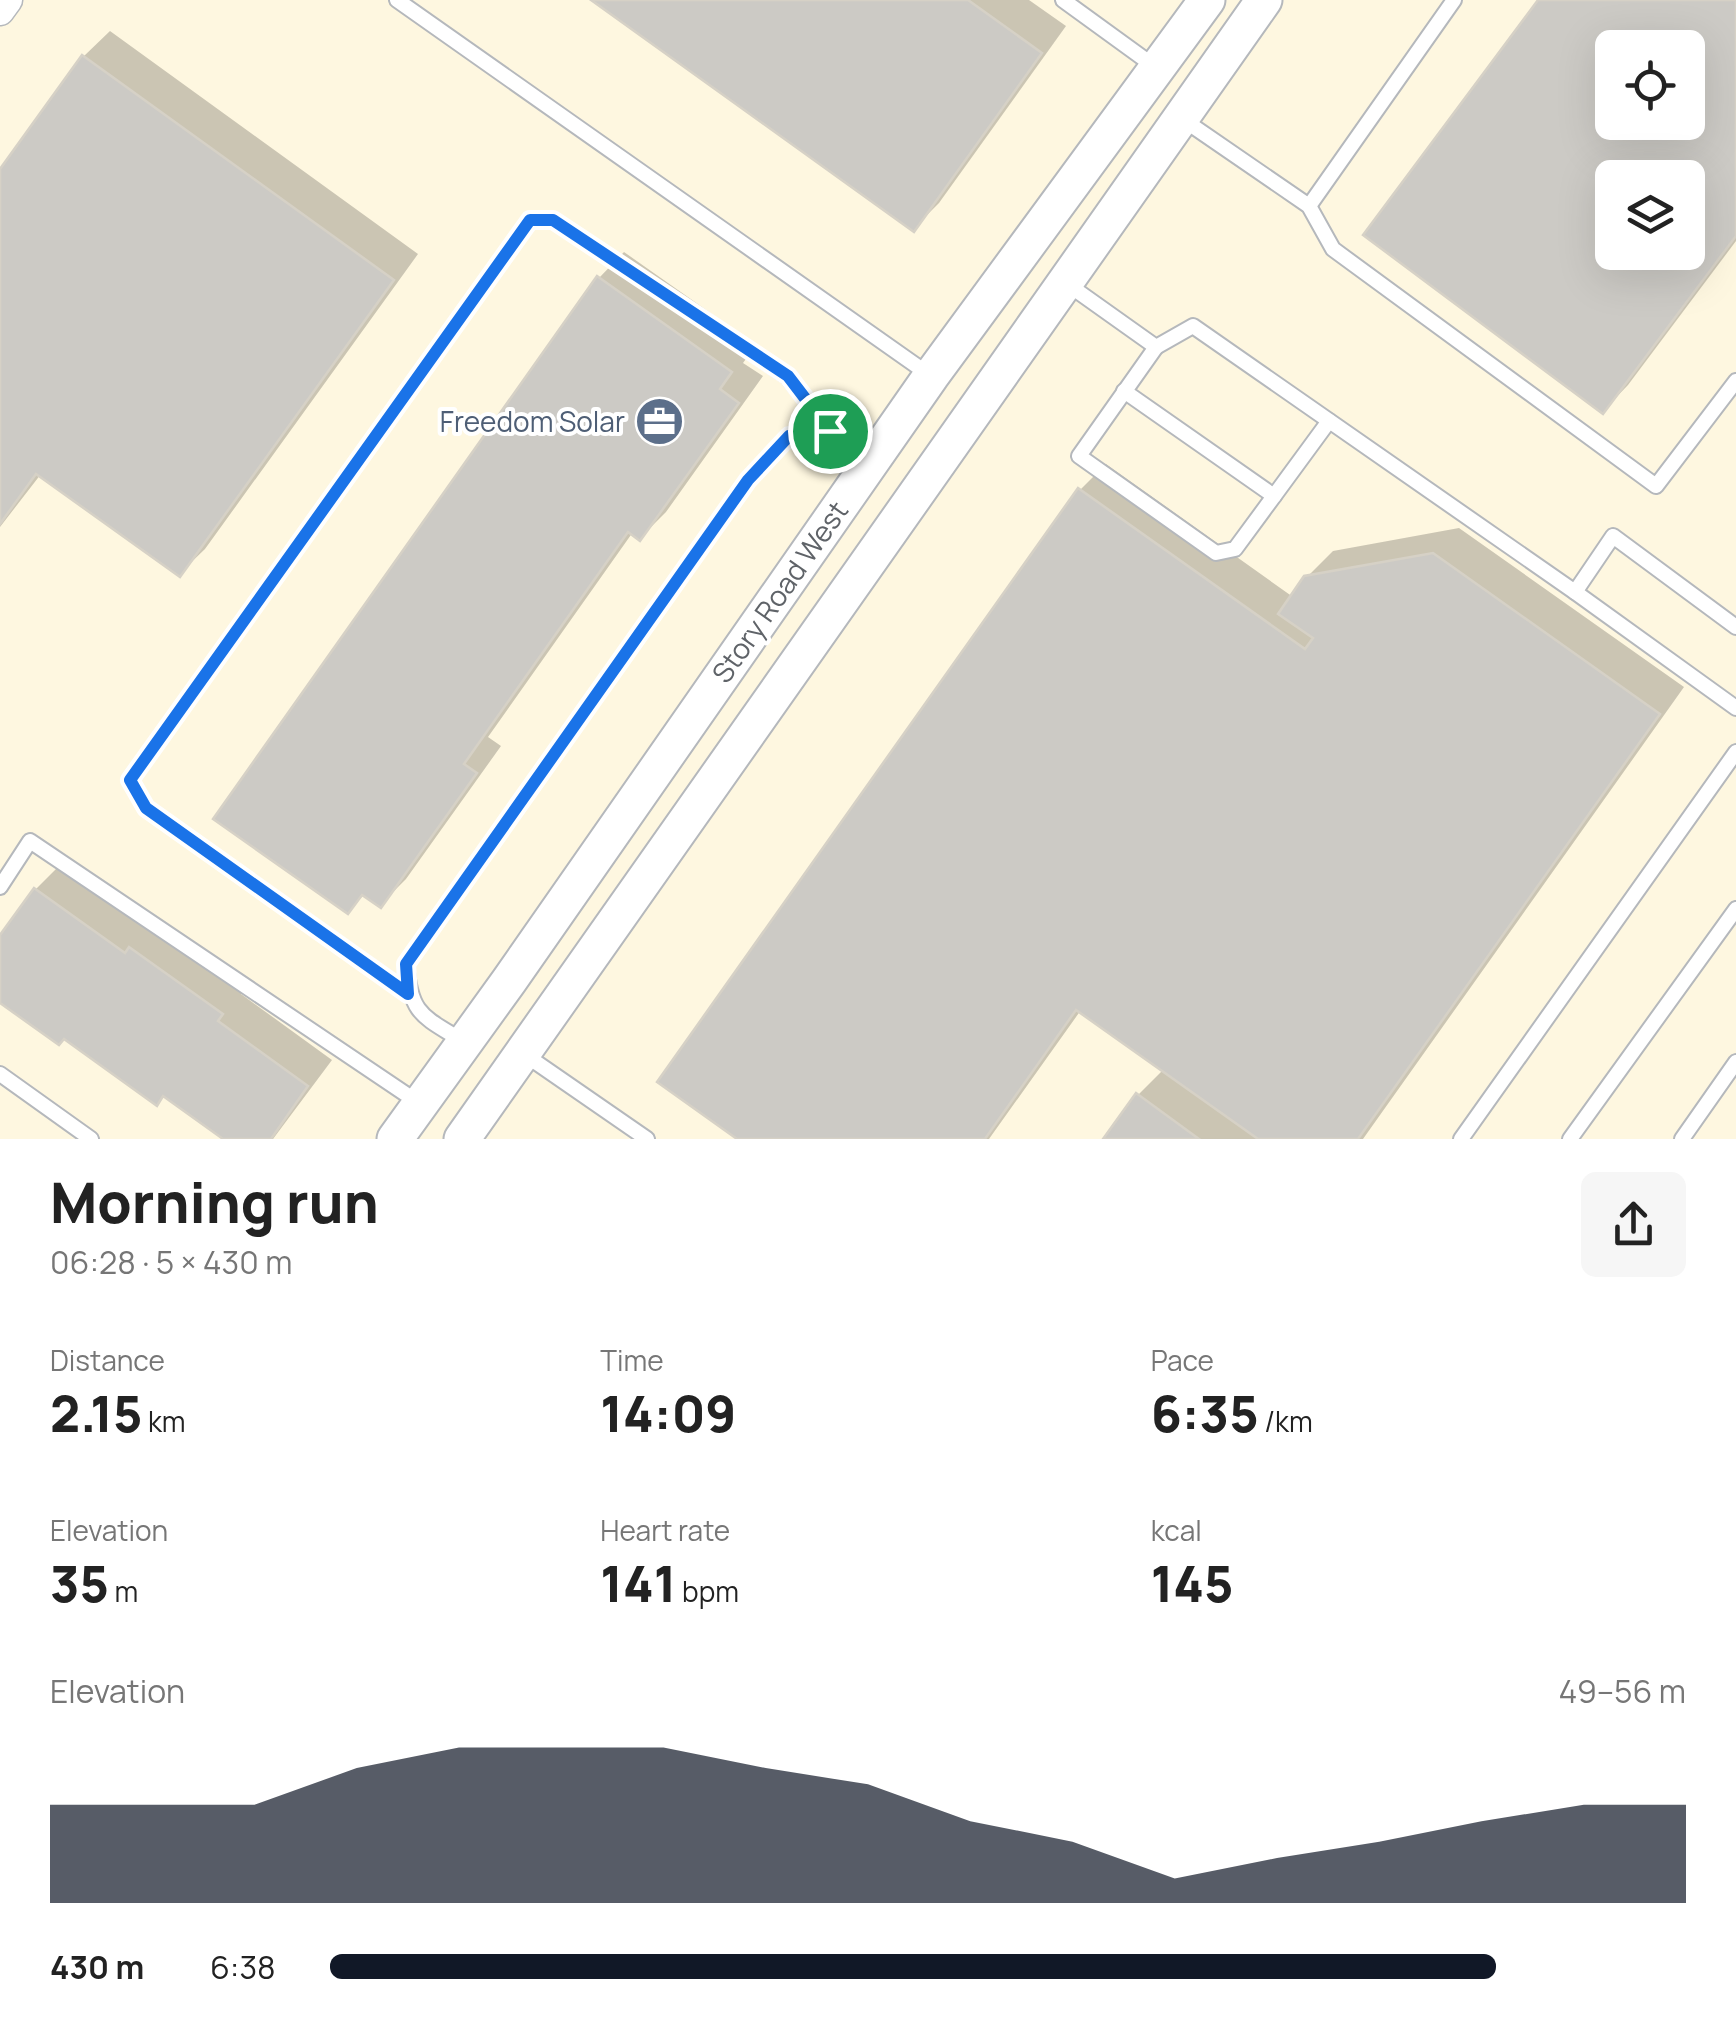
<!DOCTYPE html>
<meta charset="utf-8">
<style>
:root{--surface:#fff;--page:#f6f6f6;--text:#222;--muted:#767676;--accent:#111827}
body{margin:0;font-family:Manrope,sans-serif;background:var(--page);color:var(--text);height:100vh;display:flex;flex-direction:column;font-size:38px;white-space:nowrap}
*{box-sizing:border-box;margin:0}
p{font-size:32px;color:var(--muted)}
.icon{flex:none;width:55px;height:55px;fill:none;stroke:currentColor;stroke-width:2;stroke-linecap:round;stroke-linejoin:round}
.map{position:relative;height:1139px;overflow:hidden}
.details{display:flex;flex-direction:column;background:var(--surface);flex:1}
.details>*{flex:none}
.controls{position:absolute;left:1595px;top:30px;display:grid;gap:20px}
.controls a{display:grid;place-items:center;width:110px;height:110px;border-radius:15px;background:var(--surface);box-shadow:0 10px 40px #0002;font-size:50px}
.pin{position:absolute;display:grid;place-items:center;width:85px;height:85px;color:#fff;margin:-42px;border:5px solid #fff;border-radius:50%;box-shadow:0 2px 10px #0007}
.round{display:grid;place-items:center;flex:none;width:105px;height:105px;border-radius:15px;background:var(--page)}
.overview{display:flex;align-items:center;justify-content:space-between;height:170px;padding:0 50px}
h1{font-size:55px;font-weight:800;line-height:75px}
.stats{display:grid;grid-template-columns:repeat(3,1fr);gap:15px;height:170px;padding:10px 50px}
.stats div{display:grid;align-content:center}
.stats b{font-size:50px;font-weight:800}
.stats small{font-size:28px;font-weight:400}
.stats p{font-size:28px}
.chart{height:280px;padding:20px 50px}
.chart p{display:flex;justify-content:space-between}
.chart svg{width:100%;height:180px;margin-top:10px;fill:var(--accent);opacity:.7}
ul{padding:0 50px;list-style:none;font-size:32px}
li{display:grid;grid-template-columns:160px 120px 1fr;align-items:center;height:75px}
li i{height:25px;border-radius:12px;background:var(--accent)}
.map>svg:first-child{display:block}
.commercial{fill:#fef7e0;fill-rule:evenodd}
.shadow{fill:#0003;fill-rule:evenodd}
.building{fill:#cccac5;stroke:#d6d1c6;stroke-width:2.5;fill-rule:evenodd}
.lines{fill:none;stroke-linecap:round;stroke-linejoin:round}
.service-casing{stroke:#b5b8bc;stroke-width:18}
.minor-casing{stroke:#b5b8bc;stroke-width:31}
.tertiary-casing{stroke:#b5b8bc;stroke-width:39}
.service{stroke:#fff;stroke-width:14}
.minor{stroke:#fff;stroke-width:28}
.tertiary{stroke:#fff;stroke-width:35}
.route-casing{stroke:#fff;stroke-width:20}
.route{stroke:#1a73e8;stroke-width:12}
.labels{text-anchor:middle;stroke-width:8;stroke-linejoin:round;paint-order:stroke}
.service-label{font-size:28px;fill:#4e5e75;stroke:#fff;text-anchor:end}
.street-label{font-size:28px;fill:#5f6368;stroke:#fff}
</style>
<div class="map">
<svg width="1736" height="1139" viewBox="0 0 1736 1139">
<rect width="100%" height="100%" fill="#f1efe8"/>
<path class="commercial" d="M0,0H1736V1139H0ZM1612,48H1688V122H1612ZM1612,178H1688V252H1612Z"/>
<g class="shadow">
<polygon points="595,0 1029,0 1066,26 939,203 914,228"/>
<path d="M1541,0H1736V241L1628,385L1603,411ZM1612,48H1688V122H1612ZM1612,178H1688V252H1612Z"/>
<polygon points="110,31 418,254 205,549 179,574 41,474 0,527 0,173 84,56"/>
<polygon points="624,252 756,345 743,363 763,376 666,512 640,538 633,532 488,737 501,746 406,879 380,905 365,894 347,911 599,278"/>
<polygon points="1106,464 1293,597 1306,578 1333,551 1459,528 1684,687 1363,1139 1106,1139 1138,1095 1164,1069 1081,1010 989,1139 741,1139 1080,490"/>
<polygon points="61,864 246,987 241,994 332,1060 273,1139 227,1139 165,1094 157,1103 64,1036 0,1000 0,939 36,889"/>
</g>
<g class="building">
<polygon points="591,0 968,0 1042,53 914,232"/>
<path d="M1538,0H1736V236L1603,414L1363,235ZM1612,48H1688V122H1612ZM1612,178H1688V252H1612Z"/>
<polygon points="82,55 394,280 180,577 36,474 0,524 0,169"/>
<polygon points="597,276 732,372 720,389 739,403 640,541 628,532 464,764 477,773 381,908 362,895 348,914 213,819"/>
<polygon points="1078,488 1305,649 1313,638 1278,614 1304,576 1433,553 1660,714 1358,1139 1258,1139 1076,1010 985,1139 737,1139 657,1082"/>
<polygon points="34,888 125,953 129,947 223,1014 218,1021 308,1086 271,1139 223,1139 163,1096 157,1106 64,1039 59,1045 0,1003 0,935"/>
<polygon points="1136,1093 1199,1139 1103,1139"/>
</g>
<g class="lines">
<defs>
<g id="service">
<polyline points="397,0 931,376"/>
<polyline points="1063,0 1158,69"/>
<polyline points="1181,118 1309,206 1333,249 1656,486 1736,381"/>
<polyline points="1309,206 1454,0"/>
<polyline points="1066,283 1156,347 1193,326 1575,592 1736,708"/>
<polyline points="1156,347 1079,456 1216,553 1235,549 1274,496"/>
<polyline points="1124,391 1274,496 1329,421"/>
<polyline points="1575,592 1613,536 1736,627"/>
<polyline points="0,887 30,841 419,1103"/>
<polyline points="409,994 146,808 130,780 530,220 553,220 787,376 830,431"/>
<path d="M464,1042C423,1016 411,1016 406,964L748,480L789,436L830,431L872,458"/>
<polyline points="524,1054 647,1139"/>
<polyline points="0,1074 91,1139"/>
<polyline points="1461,1139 1736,752"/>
<polyline points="1570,1139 1736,909"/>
<polyline points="1682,1139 1736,1062"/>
</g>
<polyline id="minor" points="0,11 8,0"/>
<g id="tertiary">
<polyline points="395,1139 509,981 931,376 1207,0"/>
<polyline points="462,1139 1264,0"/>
</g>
</defs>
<use href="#service" class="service-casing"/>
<use href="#minor" class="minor-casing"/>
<use href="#tertiary" class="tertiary-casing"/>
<use href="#service" class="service"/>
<use href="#minor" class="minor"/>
<use href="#tertiary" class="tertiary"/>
</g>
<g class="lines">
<defs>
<polygon id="route" points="530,220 553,220 788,376 830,431 789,436 748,480 406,964 408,994 146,808 130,780"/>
</defs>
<use href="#route" class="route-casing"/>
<use href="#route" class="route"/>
</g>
<defs>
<symbol id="office-disc" viewBox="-11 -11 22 22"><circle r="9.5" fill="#5c6f8a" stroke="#fff"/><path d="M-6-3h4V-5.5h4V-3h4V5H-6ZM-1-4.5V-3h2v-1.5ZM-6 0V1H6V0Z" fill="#fff"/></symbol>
</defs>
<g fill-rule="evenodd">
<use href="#office-disc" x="632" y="394" width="55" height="55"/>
</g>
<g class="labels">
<g class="service-label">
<text x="625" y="432">Freedom Solar</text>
</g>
<g class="street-label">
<text transform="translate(780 592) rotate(-55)" y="10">Story Road West</text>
</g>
</g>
</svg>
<div class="controls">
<a><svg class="icon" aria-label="locate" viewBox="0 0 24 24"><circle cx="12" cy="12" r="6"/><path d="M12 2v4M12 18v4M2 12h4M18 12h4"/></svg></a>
<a><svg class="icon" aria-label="layers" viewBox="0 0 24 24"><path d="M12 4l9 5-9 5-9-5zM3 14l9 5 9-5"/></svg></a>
</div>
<div class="pin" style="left:830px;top:431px;background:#1e9e55"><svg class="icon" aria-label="arrive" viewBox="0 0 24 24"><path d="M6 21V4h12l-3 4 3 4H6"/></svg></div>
</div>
<section class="details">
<div class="overview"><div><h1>Morning run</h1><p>06:28 · 5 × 430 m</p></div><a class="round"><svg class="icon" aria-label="share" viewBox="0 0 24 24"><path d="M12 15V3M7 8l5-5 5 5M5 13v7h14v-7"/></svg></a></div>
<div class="stats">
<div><p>Distance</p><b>2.15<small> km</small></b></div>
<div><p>Time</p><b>14:09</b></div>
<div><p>Pace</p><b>6:35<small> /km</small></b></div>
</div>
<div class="stats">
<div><p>Elevation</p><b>35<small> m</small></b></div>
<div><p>Heart rate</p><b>141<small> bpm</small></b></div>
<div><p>kcal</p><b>145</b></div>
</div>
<div class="chart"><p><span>Elevation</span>49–56 m</p>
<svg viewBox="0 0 160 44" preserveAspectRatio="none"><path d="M0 44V20L10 20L20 20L30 11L40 6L50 6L60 6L70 11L80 15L90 24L100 29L110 38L120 33L130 29L140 24L150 20L160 20V44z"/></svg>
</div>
<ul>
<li><b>430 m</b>6:38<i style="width:86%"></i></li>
</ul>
</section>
